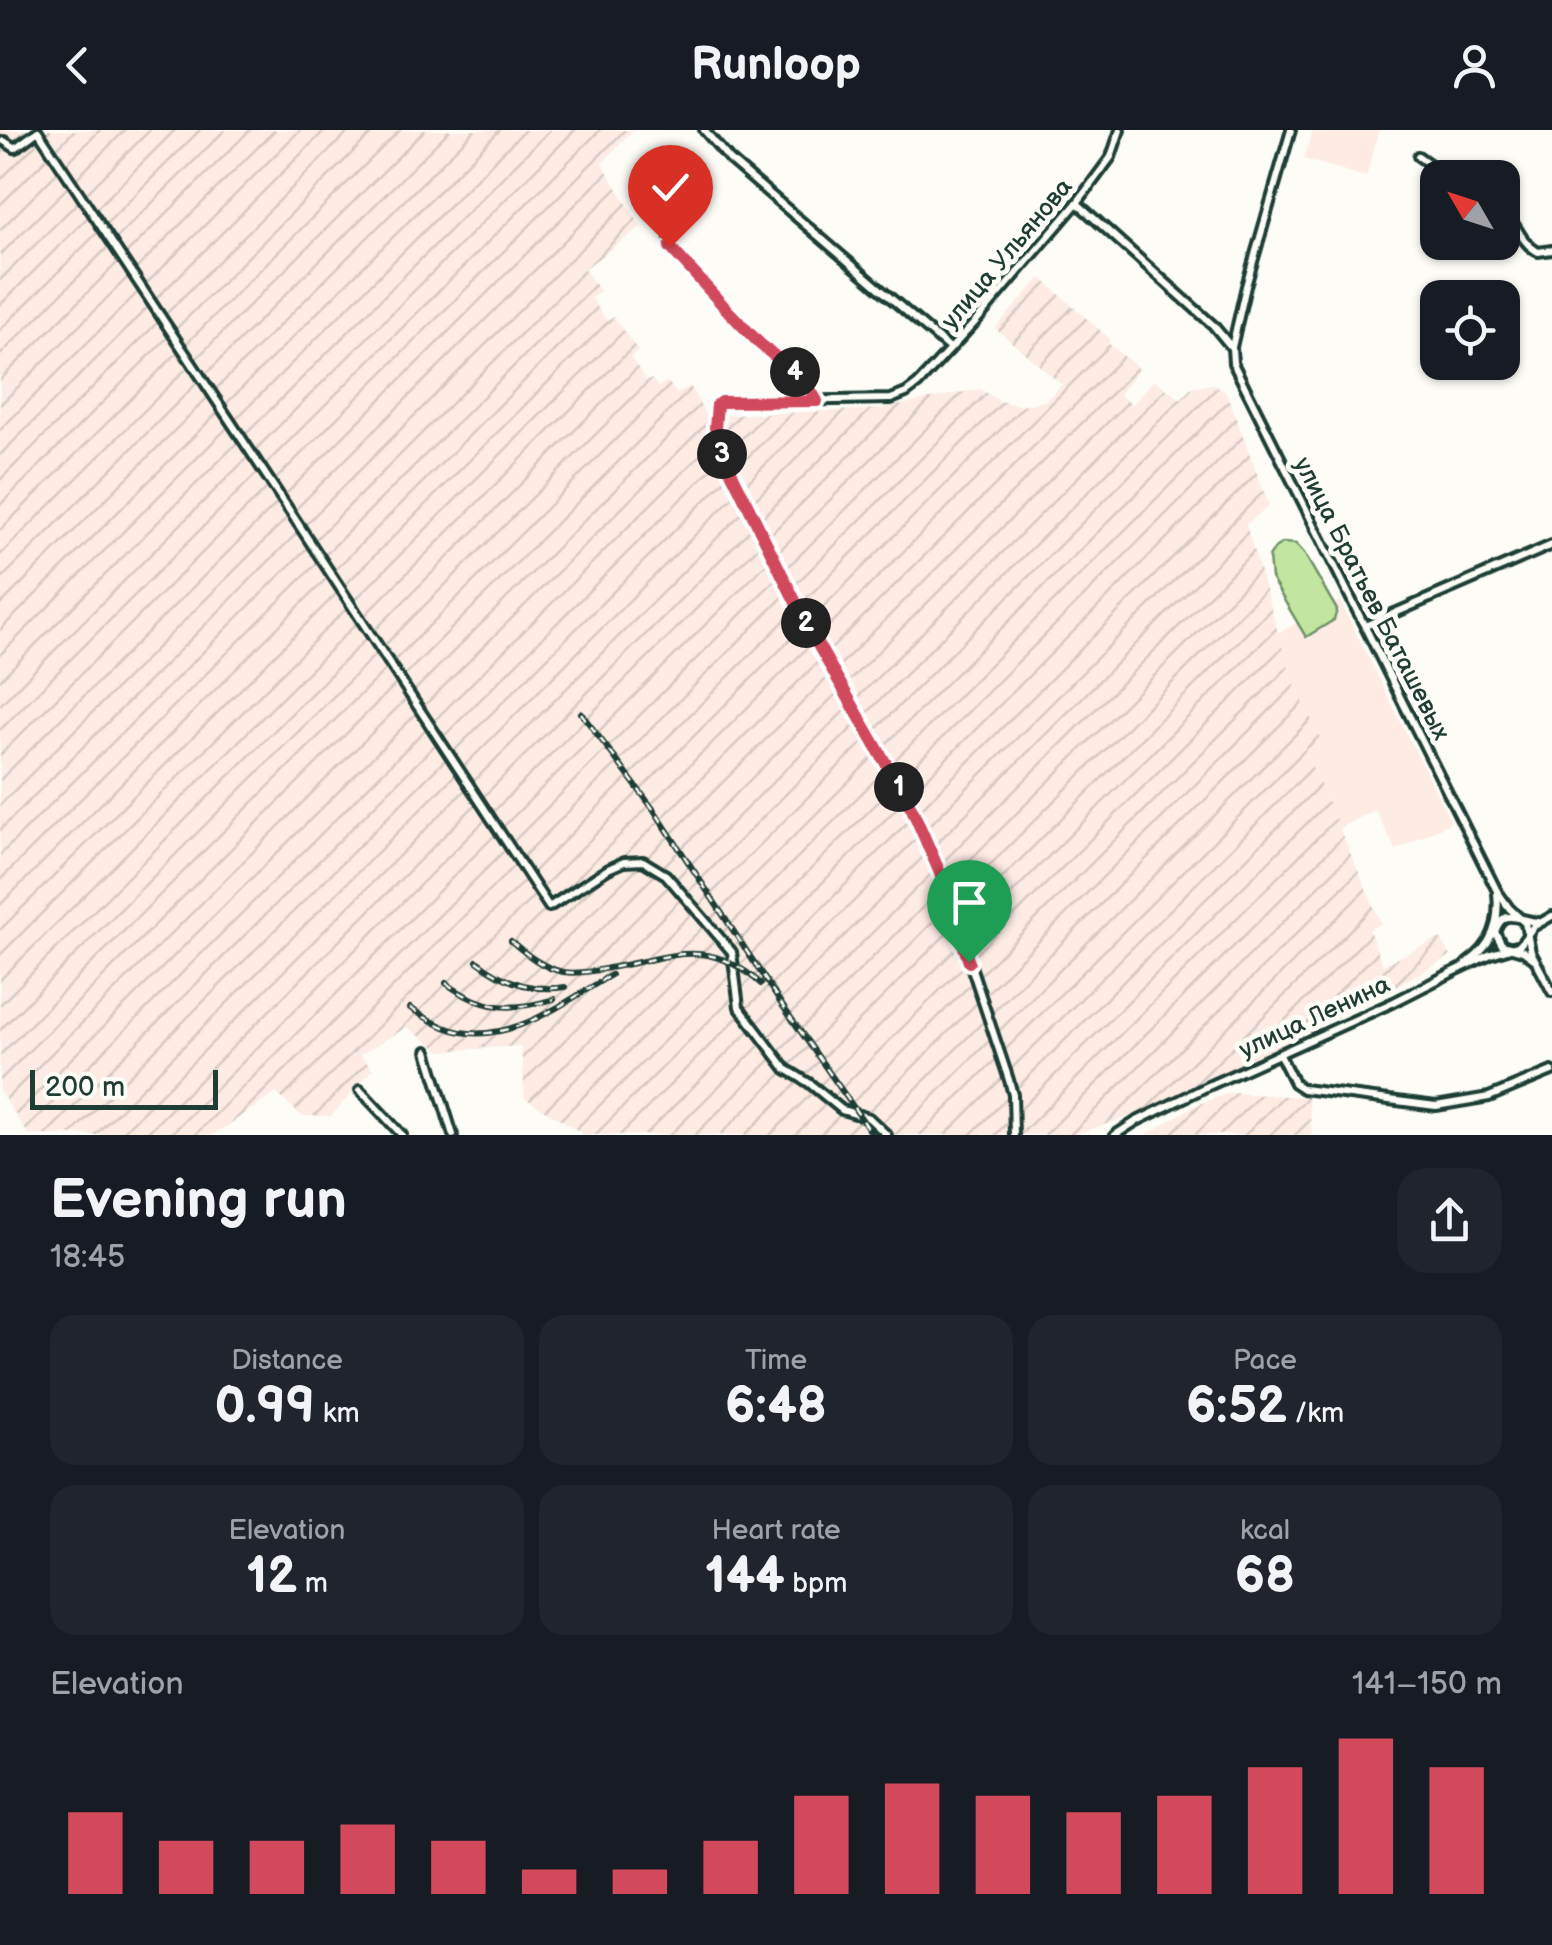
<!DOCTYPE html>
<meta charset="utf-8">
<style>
:root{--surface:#171b24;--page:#20242c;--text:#f1f3f6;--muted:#9ea1a6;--accent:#d1495b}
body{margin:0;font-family:"Balsamiq Sans",sans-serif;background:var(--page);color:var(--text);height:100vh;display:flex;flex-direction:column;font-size:38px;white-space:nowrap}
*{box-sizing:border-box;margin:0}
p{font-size:32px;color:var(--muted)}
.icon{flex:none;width:55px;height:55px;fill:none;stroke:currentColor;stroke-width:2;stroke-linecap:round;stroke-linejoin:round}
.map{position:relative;height:1005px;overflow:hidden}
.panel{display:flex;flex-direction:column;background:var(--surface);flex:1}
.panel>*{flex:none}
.needle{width:65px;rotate:309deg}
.controls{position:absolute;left:1420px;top:30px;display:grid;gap:20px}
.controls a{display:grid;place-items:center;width:100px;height:100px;border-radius:20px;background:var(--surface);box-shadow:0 2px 8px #0004;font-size:50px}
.scale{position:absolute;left:30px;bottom:25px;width:188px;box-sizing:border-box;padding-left:10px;border:5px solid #1f3d34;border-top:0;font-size:28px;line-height:35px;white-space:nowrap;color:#1f3d34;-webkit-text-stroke:8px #fdfcf7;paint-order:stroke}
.pin{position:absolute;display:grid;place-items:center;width:85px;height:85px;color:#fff;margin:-102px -42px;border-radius:50% 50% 50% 0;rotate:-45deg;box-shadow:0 0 10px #0007}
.pin .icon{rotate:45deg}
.km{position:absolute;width:50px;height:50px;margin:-25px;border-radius:50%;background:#222;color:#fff;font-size:28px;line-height:50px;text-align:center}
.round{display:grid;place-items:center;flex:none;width:105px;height:105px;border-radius:30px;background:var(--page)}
.overview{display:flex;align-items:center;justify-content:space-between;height:170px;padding:0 50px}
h1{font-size:55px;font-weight:800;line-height:75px}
.stats{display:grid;grid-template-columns:repeat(3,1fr);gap:15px;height:170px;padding:10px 50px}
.stats div{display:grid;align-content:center;border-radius:25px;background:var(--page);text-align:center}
.stats b{font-size:50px;font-weight:800}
.stats small{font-size:28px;font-weight:400}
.stats p{font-size:28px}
.chart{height:280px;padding:20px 50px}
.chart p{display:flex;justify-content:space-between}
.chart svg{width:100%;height:180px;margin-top:10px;stroke:var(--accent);stroke-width:6}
header{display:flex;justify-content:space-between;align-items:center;height:130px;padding:0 50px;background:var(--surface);font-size:45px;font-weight:800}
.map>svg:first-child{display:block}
.built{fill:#fdebe4}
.industrial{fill:url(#industrial-furrows)}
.grass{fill:#c2e6a0;stroke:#70926a;stroke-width:2.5}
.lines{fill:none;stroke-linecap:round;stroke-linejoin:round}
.minor-casing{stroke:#1f3d34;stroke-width:14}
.minor{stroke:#fdfcf7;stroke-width:6}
.rail-casing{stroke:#1f3d34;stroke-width:6}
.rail{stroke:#fdfcf7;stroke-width:2.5;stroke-dasharray:8;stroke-linecap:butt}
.route-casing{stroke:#fff;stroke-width:20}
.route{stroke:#d1495b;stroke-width:12}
.labels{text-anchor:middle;stroke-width:10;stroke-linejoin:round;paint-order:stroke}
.street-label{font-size:25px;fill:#1f3d34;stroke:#fdfcf7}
</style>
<header><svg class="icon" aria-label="back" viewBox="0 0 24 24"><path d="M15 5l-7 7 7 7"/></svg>Runloop<svg class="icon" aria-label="person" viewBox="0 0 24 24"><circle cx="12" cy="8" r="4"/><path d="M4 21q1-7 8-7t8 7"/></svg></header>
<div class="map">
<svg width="1552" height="1005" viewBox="0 0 1552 1005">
<defs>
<pattern id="industrial-furrows" width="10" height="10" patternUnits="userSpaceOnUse" patternTransform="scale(2.5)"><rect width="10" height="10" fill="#fdebe4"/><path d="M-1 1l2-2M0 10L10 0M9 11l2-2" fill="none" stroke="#d8cac4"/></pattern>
</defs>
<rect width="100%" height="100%" fill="#fdfcf7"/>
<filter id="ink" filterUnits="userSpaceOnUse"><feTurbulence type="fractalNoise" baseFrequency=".01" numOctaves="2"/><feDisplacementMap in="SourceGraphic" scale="20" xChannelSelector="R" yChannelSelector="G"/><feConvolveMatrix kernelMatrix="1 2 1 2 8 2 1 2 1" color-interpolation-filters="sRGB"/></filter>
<g filter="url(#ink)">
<g class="built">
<polygon points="1313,0 1379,0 1366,47 1304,29"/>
<polygon points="1340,471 1451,692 1396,720 1375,680 1339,698 1305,619 1321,611 1291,546 1278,503"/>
</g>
<g class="industrial">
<polygon points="0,0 633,0 602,33 641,97 584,139 600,161 591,168 607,191 614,187 638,221 630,227 647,251 652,249 658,257 667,251 677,264 690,256 706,286 880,279 980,259 999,271 1021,276 1045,271 1062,255 995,198 1041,148 1110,209 1108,213 1139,239 1119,264 1132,275 1154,250 1181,269 1191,258 1214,254 1226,262 1269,375 1246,395 1291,546 1322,612 1305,620 1381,793 1369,800 1383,835 1440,808 1451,826 1258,930 1137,984 1073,1005 585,1005 525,968 521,916 441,921 407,897 360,925 373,939 331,986 302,986 276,963 213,1005 29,1005 0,962"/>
<polygon points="1229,963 1308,967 1312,1005 1146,1005 1194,976"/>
</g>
<polygon class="grass" points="1283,413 1296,414 1304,423 1337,480 1334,490 1306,507 1271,448 1269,427 1276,417"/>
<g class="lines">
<defs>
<g id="minor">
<polyline points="704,0 730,30 950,219"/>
<polyline points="4,11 15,18 38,1 293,386 549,777 608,739 624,732 643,731 666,745 732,822 739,877 786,939 809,953 842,980 869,988 887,1005"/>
<polyline points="1418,26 1449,48"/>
<polyline points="1077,73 1213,195 1232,218 1233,233 1497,761 1509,778 1525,793 1531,822 1552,862"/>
<path d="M1502,79C1517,93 1520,112 1538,122L1552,120"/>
<polyline points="670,99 670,117 730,183 760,214 806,252 817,271"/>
<polyline points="1232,217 1246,156 1291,0"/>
<polyline points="1365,496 1552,415"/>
<path d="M1534,829L1523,821L1502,815L1495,802C1503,776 1519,791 1538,792"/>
<path d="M1467,833C1493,816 1500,792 1497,762"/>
<polyline points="427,921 453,1005"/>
<polyline points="1280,925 1294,953 1303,959 1436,976 1489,967 1552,941"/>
<polyline points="360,960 402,1005"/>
<path d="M1014,1005L1013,965L1009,950L940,743L912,679L809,499L728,337C719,316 713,298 717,275L721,272L891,269L906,263L918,254L977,190L1077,73L1111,27L1120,0"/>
<polyline points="1115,1005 1135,992 1206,957 1394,872 1451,843 1491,824 1520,815 1533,797 1552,786"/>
</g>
</defs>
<use href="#minor" class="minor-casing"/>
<use href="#minor" class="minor"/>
<defs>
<g id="rail">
<polyline points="581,583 654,680 782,875 873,1005"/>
<path d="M511,811C526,824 543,838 563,842C579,844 593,841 609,838C670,828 707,805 761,854"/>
<path d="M477,831C502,851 532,862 565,857"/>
<path d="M446,853C482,880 511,882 554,869"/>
<path d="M410,878C421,885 432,892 444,897C503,921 563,873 611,845"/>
</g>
</defs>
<use href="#rail" class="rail-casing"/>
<use href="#rail" class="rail"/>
</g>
</g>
<g class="lines" filter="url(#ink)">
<defs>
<polyline id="route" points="670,117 730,183 760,214 806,252 817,271 721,272 717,275 715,298 718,315 809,499 912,679 940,743 969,832"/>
</defs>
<use href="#route" class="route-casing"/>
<use href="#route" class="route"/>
</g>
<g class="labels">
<g class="street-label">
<text transform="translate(1006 123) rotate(-50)" y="9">улица Ульянова</text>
<text transform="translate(1373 468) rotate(63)" y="9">улица Братьев Баташевых</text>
<text transform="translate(1314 886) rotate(-25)" y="9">улица Ленина</text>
</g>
</g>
</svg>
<div class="controls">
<a><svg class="needle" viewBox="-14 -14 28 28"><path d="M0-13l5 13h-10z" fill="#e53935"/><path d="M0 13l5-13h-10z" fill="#9ea1a6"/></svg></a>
<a><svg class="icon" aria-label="locate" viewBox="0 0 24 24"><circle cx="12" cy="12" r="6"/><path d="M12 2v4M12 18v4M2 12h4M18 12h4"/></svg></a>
</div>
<div class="scale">200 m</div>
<div class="pin" style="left:969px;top:832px;background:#1e9e55"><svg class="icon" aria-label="arrive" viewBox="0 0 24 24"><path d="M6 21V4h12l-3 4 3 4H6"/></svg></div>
<div class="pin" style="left:670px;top:117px;background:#d93025"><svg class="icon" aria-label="check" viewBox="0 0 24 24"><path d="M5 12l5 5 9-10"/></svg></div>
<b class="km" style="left:899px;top:657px">1</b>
<b class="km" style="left:806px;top:493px">2</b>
<b class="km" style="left:722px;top:324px">3</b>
<b class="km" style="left:795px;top:242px">4</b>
</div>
<section class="panel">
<div class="overview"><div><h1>Evening run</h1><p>18:45</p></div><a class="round"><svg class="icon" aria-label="share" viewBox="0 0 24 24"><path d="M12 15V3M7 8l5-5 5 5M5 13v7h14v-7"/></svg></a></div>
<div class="stats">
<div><p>Distance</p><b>0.99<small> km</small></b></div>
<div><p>Time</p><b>6:48</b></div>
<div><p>Pace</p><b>6:52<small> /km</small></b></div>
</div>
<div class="stats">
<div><p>Elevation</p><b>12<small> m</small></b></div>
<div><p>Heart rate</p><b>144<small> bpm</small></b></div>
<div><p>kcal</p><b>68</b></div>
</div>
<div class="chart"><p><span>Elevation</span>141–150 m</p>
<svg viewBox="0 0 160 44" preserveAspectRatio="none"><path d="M5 44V24M15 44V31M25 44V31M35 44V27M45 44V31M55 44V38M65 44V38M75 44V31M85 44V20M95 44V17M105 44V20M115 44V24M125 44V20M135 44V13M145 44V6M155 44V13"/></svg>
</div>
</section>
